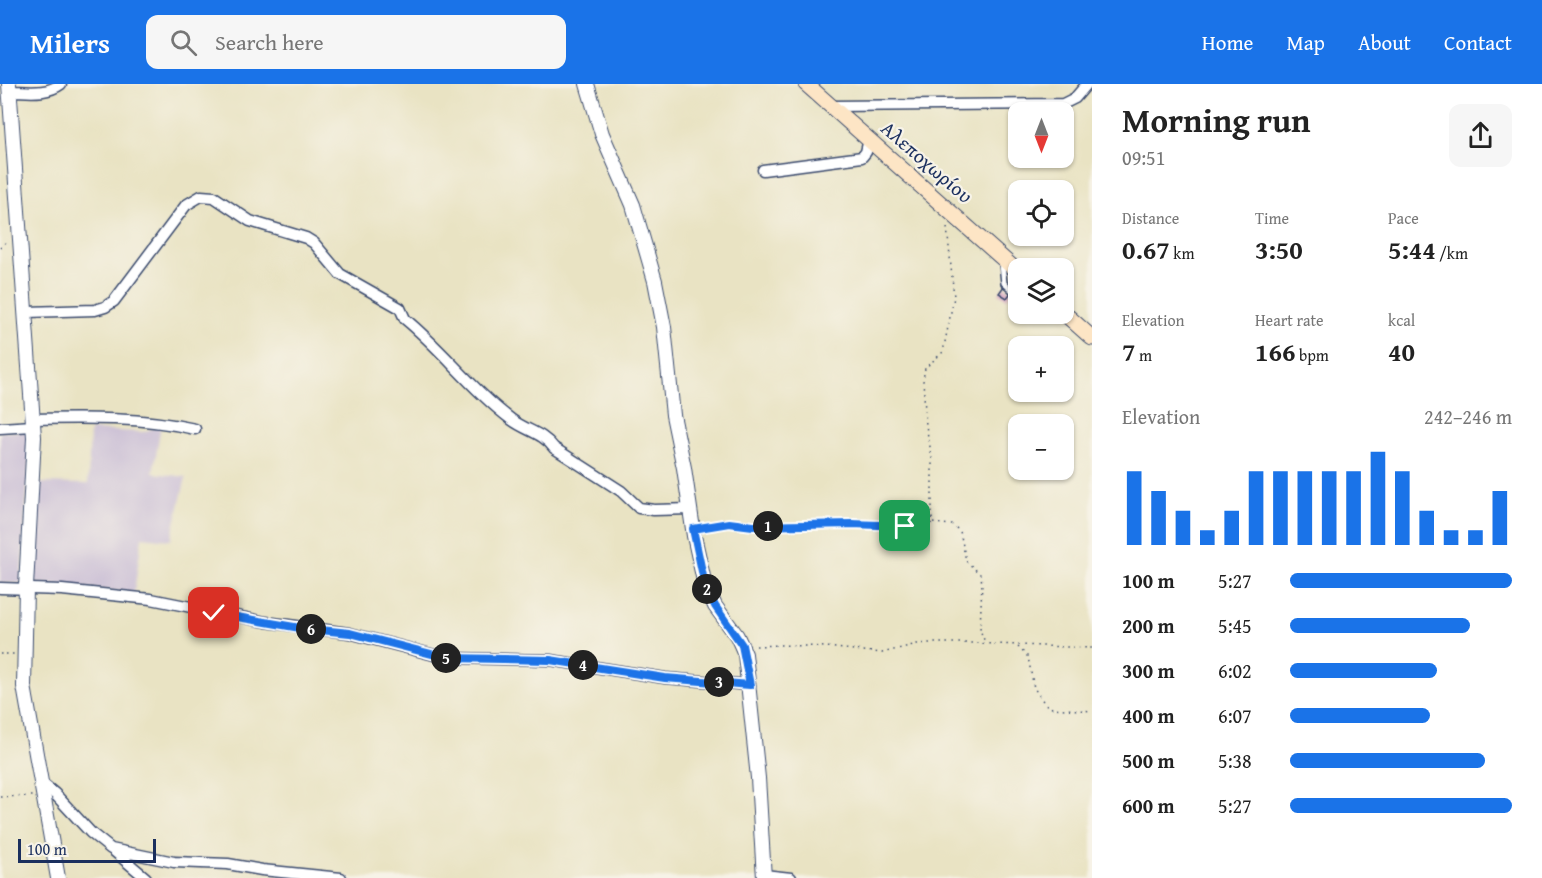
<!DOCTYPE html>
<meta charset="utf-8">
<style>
:root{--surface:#fff;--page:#f6f6f6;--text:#222;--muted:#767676;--accent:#1a73e8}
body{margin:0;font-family:"Gentium Book Plus",serif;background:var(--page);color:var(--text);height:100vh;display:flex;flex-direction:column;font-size:22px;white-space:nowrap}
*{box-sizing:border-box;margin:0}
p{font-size:20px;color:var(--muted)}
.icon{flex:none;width:33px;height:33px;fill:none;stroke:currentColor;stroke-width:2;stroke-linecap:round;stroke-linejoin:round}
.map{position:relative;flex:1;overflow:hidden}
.drawer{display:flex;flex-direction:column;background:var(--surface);width:450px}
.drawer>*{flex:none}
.needle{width:39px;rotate:180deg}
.fabs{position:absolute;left:1008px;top:18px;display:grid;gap:12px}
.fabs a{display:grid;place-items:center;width:66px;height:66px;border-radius:12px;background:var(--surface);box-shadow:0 2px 4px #0004;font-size:30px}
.scale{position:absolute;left:18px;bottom:15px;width:138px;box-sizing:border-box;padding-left:6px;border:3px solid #1b2f5e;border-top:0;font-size:16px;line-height:21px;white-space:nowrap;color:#1b2f5e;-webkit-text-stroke:4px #f7f3e8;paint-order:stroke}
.pin{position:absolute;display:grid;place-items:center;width:51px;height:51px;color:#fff;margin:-26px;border-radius:12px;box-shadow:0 3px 9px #0006}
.km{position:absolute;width:30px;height:30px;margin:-15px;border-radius:50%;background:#222;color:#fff;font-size:16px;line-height:30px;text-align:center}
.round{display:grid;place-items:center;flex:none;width:63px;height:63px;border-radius:12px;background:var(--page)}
.summary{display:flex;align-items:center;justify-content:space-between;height:102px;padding:0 30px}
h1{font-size:33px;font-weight:700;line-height:45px}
.stats{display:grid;grid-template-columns:repeat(3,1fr);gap:9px;height:102px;padding:6px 30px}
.stats div{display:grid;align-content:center}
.stats b{font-size:26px;font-weight:700}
.stats small{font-size:16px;font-weight:400}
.stats p{font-size:16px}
.chart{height:168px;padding:12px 30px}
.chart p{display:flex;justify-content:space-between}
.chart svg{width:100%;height:108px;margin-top:6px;stroke:var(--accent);stroke-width:6}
ul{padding:0 30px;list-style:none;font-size:20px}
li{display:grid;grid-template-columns:96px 72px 1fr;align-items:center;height:45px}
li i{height:15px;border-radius:8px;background:var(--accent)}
header{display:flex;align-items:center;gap:36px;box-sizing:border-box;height:84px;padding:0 30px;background:var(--accent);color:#fff}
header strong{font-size:28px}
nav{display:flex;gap:33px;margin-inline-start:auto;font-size:21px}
.search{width:420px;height:54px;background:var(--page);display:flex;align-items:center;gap:15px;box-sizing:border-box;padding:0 21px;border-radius:12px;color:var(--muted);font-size:22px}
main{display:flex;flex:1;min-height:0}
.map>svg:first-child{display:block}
.industrial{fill:#cbbfd5}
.building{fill:#d094ba}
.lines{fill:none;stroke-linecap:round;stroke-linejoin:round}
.service-casing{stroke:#3a4a6d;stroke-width:8}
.minor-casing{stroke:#3a4a6d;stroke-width:13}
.tertiary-casing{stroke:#3a4a6d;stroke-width:16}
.secondary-casing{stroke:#3a4a6d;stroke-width:17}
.path{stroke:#3a4a6d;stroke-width:1.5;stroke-dasharray:1.5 4.5;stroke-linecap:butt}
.service{stroke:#fff;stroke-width:5}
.minor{stroke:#fff;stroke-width:10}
.tertiary{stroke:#fff;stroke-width:14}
.secondary{stroke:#fde5c5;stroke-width:15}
.route-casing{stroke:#fff;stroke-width:12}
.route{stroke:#1a73e8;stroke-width:8}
.labels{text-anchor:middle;stroke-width:4.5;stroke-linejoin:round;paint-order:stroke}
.street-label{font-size:20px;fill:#1b2f5e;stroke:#f7f3e8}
</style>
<header>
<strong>Milers</strong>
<div class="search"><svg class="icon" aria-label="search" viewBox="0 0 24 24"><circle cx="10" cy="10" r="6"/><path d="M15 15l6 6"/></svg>Search here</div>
<nav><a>Home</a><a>Map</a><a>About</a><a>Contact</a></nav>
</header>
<main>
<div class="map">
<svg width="1092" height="794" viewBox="0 0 1092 794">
<rect width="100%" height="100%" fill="#f7f3e8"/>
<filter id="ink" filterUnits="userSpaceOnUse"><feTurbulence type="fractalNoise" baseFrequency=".0167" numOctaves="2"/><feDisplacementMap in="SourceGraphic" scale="12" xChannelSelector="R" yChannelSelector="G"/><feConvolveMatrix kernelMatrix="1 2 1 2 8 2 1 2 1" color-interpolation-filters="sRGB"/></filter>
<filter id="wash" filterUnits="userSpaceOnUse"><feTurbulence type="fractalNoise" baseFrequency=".008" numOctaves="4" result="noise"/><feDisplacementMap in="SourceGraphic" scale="24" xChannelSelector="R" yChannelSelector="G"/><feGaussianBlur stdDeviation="1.35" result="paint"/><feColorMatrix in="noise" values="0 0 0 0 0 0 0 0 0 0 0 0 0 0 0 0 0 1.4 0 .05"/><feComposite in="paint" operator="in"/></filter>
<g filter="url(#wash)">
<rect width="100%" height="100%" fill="#e9e3c3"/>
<g class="industrial">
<polygon points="161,341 153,389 186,393 171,456 142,453 134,509 33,499 40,399 88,400 90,346 143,348"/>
<polygon points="31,347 21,499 0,499 0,348"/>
</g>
<g id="blocks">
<polygon class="building" points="1004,202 1012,207 1007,214 999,209"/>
</g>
</g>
<g filter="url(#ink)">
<use href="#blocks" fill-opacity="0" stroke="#3a4a6d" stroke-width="1.5"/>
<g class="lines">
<defs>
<polyline id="service" points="1002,180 1004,199 1015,209 1018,209"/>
<g id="minor">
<path d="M10,7C27,7 46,11 61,0"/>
<polyline points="831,22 1063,20 1075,14 1087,0"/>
<polyline points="763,86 862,73 866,68 869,55"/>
<path d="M27,228L95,226L105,223L114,217L186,121L201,112L214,113L250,137L306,154L314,159L340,190L400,224L405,235C443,266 473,307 512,336C527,347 543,349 554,364L621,407L639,424L654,426L691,425"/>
<path d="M33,335C87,334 142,333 195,345"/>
<polyline points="0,344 33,342"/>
<polyline points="0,504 62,506 151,515 266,538 349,549 446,574 550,576 665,594 750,601"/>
<polyline points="42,699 54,709 91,749 111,765 174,778 228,780 262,786 341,794"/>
<polyline points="114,767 146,794"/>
<polyline points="764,791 791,794"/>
</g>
<g id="tertiary">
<polyline points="9,0 34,353 26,503 24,602 58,794"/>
<polyline points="587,0 602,50 633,121 655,197 664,243 673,331 684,384 694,452 704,497 715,522 737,552 745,570 758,694 764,794"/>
</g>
<g id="secondary">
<polyline points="806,0 1018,188"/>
<polyline points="1064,229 1092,254"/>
</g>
</defs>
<use href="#service" class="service-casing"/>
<use href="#minor" class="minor-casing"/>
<use href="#tertiary" class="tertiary-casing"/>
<use href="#secondary" class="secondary-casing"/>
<g class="path">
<polyline points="0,164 8,156"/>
<polyline points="933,439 952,441 960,447 966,477 980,490 982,498 980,546 985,558"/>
<path d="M703,444C722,439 735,442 753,442C792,444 830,439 869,440C886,441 917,447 932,439V373L926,342L923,296L925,284L943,268L954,213L947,143"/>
<polyline points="756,562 780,561 826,563 882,569 917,560 930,559 969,559 1092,564"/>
<polyline points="1018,563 1028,573 1034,604 1045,620 1052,624 1092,627"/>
<polyline points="0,570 14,570"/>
<polyline points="0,713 32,712"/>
</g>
<use href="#service" class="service"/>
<use href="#minor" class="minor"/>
<use href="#tertiary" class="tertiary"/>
<use href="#secondary" class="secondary"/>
</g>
</g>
<g class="lines" filter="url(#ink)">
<defs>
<polyline id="route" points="214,529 300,544 350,549 447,574 550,576 665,594 750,601 742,561 715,522 704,497 693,445 729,439 753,442 852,440 905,442"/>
</defs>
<use href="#route" class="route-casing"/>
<use href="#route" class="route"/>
</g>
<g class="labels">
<g class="street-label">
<text transform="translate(927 78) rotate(41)" y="7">Αλεποχωρίου</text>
</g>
</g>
</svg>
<div class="fabs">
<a><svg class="needle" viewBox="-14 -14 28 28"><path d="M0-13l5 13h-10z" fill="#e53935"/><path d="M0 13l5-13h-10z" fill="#767676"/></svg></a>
<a><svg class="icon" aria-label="locate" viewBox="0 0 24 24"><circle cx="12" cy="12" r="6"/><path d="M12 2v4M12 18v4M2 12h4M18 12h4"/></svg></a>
<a><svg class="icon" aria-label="layers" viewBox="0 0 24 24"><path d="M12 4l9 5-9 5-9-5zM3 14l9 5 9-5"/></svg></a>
<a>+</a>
<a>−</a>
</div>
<div class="scale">100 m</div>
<div class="pin" style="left:905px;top:442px;background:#1e9e55"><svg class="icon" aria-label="arrive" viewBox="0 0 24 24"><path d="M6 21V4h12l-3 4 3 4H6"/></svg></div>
<div class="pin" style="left:214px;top:529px;background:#d93025"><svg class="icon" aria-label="check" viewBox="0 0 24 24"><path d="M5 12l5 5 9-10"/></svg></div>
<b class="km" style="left:768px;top:442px">1</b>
<b class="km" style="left:707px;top:505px">2</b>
<b class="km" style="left:719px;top:598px">3</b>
<b class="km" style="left:583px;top:581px">4</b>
<b class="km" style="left:446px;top:574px">5</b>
<b class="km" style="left:311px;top:545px">6</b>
</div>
<section class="drawer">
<div class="summary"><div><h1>Morning run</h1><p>09:51</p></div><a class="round"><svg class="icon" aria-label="share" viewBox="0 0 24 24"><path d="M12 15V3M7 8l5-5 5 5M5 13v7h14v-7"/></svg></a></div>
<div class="stats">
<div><p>Distance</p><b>0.67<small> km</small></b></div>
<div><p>Time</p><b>3:50</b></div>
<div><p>Pace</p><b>5:44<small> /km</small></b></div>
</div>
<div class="stats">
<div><p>Elevation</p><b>7<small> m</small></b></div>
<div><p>Heart rate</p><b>166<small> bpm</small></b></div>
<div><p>kcal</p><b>40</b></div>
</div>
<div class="chart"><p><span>Elevation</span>242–246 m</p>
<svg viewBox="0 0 160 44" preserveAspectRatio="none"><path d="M5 44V14M15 44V22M25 44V30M35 44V38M45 44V30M55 44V14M65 44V14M75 44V14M85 44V14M95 44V14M105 44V6M115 44V14M125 44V30M135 44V38M145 44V38M155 44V22"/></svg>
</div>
<ul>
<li><b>100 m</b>5:27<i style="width:100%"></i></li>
<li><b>200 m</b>5:45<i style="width:81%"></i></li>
<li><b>300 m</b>6:02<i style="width:66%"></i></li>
<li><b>400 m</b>6:07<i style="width:63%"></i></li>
<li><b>500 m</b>5:38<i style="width:88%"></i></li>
<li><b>600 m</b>5:27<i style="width:100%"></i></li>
</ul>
</section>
</main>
